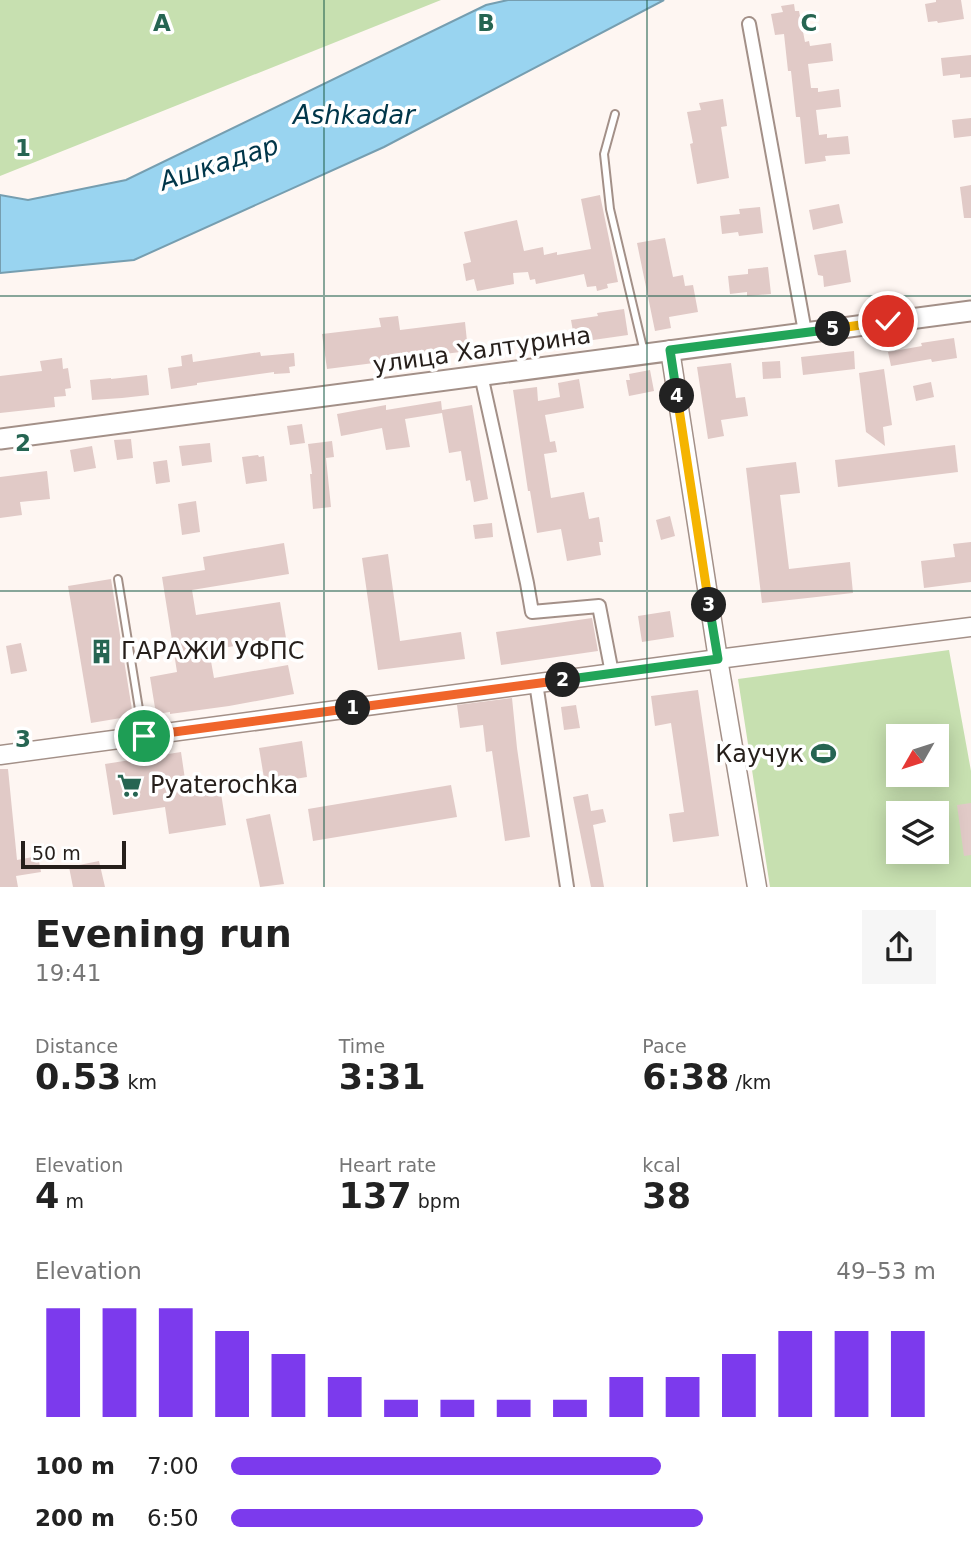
<!DOCTYPE html>
<meta charset="utf-8">
<style>
:root{--surface:#fff;--page:#f6f6f6;--text:#222;--muted:#767676;--accent:#7c3aed}
body{margin:0;font-family:"DejaVu Sans",sans-serif;background:var(--page);color:var(--text);height:100vh;display:flex;flex-direction:column;font-size:26px;white-space:nowrap}
*{box-sizing:border-box;margin:0}
p{font-size:23px;color:var(--muted)}
.icon{flex:none;width:38px;height:38px;fill:none;stroke:currentColor;stroke-width:2;stroke-linecap:round;stroke-linejoin:round}
.map{position:relative;height:887px;overflow:hidden}
.side{display:flex;flex-direction:column;background:var(--surface);flex:1}
.side>*{flex:none}
.needle{width:46px;rotate:231deg}
.controls{position:absolute;left:886px;top:724px;display:grid;gap:14px}
.controls a{display:grid;place-items:center;width:63px;height:63px;border-radius:0px;background:var(--surface);box-shadow:0 4px 18px #0003;font-size:35px}
.scale{position:absolute;left:21px;bottom:18px;width:105px;box-sizing:border-box;padding-left:7px;border:4px solid #261f1b;border-top:0;font-size:19px;line-height:24px;white-space:nowrap;color:#261f1b;-webkit-text-stroke:5px #fff;paint-order:stroke}
.pin{position:absolute;display:grid;place-items:center;width:60px;height:60px;color:#fff;margin:-30px;border:4px solid #fff;border-radius:50%;box-shadow:0 2px 7px #0007}
.km{position:absolute;width:35px;height:35px;margin:-18px;border-radius:50%;background:#222;color:#fff;font-size:19px;line-height:35px;text-align:center}
.round{display:grid;place-items:center;flex:none;width:74px;height:74px;border-radius:0px;background:var(--page)}
.overview{display:flex;align-items:center;justify-content:space-between;height:119px;padding:0 35px}
h1{font-size:38px;font-weight:700;line-height:52px}
.metrics{display:grid;grid-template-columns:repeat(3,1fr);gap:10px;height:119px;padding:7px 35px}
.metrics div{display:grid;align-content:center}
.metrics b{font-size:35px;font-weight:700}
.metrics small{font-size:19px;font-weight:400}
.metrics p{font-size:19px}
.chart{height:196px;padding:14px 35px}
.chart p{display:flex;justify-content:space-between}
.chart svg{width:100%;height:126px;margin-top:7px;stroke:var(--accent);stroke-width:6}
ul{padding:0 35px;list-style:none;font-size:23px}
li{display:grid;grid-template-columns:112px 84px 1fr;align-items:center;height:52px}
li i{height:18px;border-radius:9px;background:var(--accent)}
.map>svg:first-child{display:block}
.green{fill:#c7e0b0;fill-rule:evenodd}
.water{fill:#99d4f0;stroke:#769eb0;stroke-width:2}
.building{fill:#e1cac7}
.lines{fill:none;stroke-linecap:round;stroke-linejoin:round}
.lane-casing{stroke:#a39088;stroke-width:10}
.street-casing{stroke:#a39088;stroke-width:16}
.secondary-casing{stroke:#a39088;stroke-width:21}
.primary-casing{stroke:#a39088;stroke-width:23}
.lane{stroke:#fff;stroke-width:6}
.street{stroke:#fff;stroke-width:12}
.secondary{stroke:#fff;stroke-width:18}
.primary{stroke:#fff;stroke-width:19}
.split-1-casing{stroke:#fff;stroke-width:14}
.split-2-casing{stroke:#fff;stroke-width:14}
.split-3-casing{stroke:#fff;stroke-width:14}
.split-4-casing{stroke:#fff;stroke-width:14}
.split-5-casing{stroke:#fff;stroke-width:14}
.split-6-casing{stroke:#fff;stroke-width:14}
.split-1{stroke:#f0652b;stroke-width:9}
.split-2{stroke:#f0652b;stroke-width:9}
.split-3{stroke:#22a559;stroke-width:9}
.split-4{stroke:#f5b400;stroke-width:9}
.split-5{stroke:#22a559;stroke-width:9}
.split-6{stroke:#f5b400;stroke-width:9}
.grid{fill:none;stroke:#266552;stroke-width:2;stroke-opacity:0.55}
.labels{text-anchor:middle;stroke-width:7;stroke-linejoin:round;paint-order:stroke}
.street-label{font-size:24px;fill:#261f1b;stroke:#fff}
.poi-label{font-size:24px;fill:#261f1b;stroke:#fff;text-anchor:start}
.water-label{font-size:26px;font-style:italic;fill:#003649;stroke:#fff}
.grid-label{font-size:23px;text-anchor:middle;font-weight:bold;fill:#266552;stroke:#fff;stroke-width:7;stroke-linejoin:round;paint-order:stroke}
</style>
<div class="map">
<svg width="971" height="887" viewBox="0 0 971 887">
<rect width="100%" height="100%" fill="#fef6f2"/>
<g class="green">
<polygon points="0,0 441,0 0,176"/>
<path d="M949,650L971,771V887H770L738,679ZM898,737H936V775H898ZM898,814H936V852H898Z"/>
</g>
<polygon class="water" points="508,0 664,0 384,147 134,260 0,273 0,195 28,200 126,180 486,5"/>
<g class="building">
<polygon points="936,0 961,0 964,19 938,23 937,21 928,22 925,4 936,2"/>
<polygon points="794,4 795,11 799,11 805,42 809,41 810,46 831,43 833,61 808,64 811,88 818,88 818,92 839,89 841,107 816,110 819,135 827,134 827,138 848,136 850,154 825,156 826,161 805,164 800,117 796,117 791,71 788,71 784,34 775,35 771,14 783,12 781,6"/>
<polygon points="971,55 971,77 960,78 960,74 943,76 941,58"/>
<polygon points="723,99 727,126 721,127 729,178 697,184 690,144 693,143 687,112 701,110 699,103"/>
<polygon points="971,118 971,136 954,138 952,120"/>
<polygon points="971,185 971,218 964,218 960,187"/>
<polygon points="600,195 618,282 607,284 608,288 597,291 596,286 587,287 584,274 536,284 535,279 530,280 528,272 513,273 514,284 477,291 474,279 466,281 463,264 471,262 464,232 517,220 524,251 543,247 544,255 557,252 557,255 591,249 581,199"/>
<polygon points="839,204 843,223 813,230 809,210"/>
<polygon points="760,207 763,233 739,236 738,232 722,234 720,216 740,214 739,209"/>
<polygon points="665,238 673,277 683,275 685,286 693,285 698,312 669,317 671,328 655,331 637,243"/>
<polygon points="846,250 851,282 824,287 823,276 818,275 814,255"/>
<polygon points="768,267 771,294 747,296 747,292 730,294 728,276 748,274 748,269"/>
<polygon points="624,309 628,335 579,342 578,336 574,337 571,320 598,316 597,313"/>
<polygon points="398,316 400,330 465,322 468,351 327,369 322,334 381,327 379,318"/>
<polygon points="954,338 957,358 932,362 931,359 891,366 888,352 922,346 921,343"/>
<polygon points="854,351 855,369 803,375 801,357"/>
<polygon points="260,352 261,356 294,353 295,366 289,367 290,373 274,374 274,372 197,383 197,385 171,389 168,368 182,366 181,356 192,354 193,362"/>
<polygon points="62,358 63,369 68,368 71,388 65,389 66,396 54,397 55,407 0,413 0,376 42,371 40,361"/>
<polygon points="780,361 781,378 763,379 762,362"/>
<polygon points="731,363 736,398 745,397 748,416 721,420 724,436 708,439 697,367"/>
<polygon points="884,369 892,425 883,427 885,446 866,432 859,373"/>
<polygon points="650,370 654,391 629,396 626,380 630,380 629,374"/>
<polygon points="147,375 149,395 122,398 92,400 90,380 111,378 111,379"/>
<polygon points="579,379 584,408 545,415 550,442 555,441 557,452 544,454 551,498 584,492 589,519 599,517 603,542 599,542 601,555 567,561 561,529 537,533 530,491 528,491 513,390 537,387 538,401 560,397 558,383"/>
<polygon points="931,382 934,397 916,401 913,386"/>
<polygon points="441,401 442,410 472,405 488,499 474,502 470,480 466,481 461,451 449,453 442,413 405,419 410,447 386,450 382,428 341,436 337,414 386,405 386,410"/>
<polygon points="302,424 305,443 290,445 287,426"/>
<polygon points="131,439 133,458 117,460 114,440"/>
<polygon points="332,441 334,457 326,458 331,507 313,509 310,474 312,474 308,444"/>
<polygon points="210,443 212,462 182,466 179,446"/>
<polygon points="955,445 958,472 838,487 835,460"/>
<polygon points="92,446 96,468 74,472 70,450"/>
<polygon points="258,455 259,457 264,456 267,481 246,484 242,457"/>
<polygon points="167,460 170,482 156,484 153,462"/>
<polygon points="796,462 800,493 780,495 789,569 850,562 853,593 762,603 746,468"/>
<polygon points="47,471 50,499 20,502 22,515 0,518 0,477"/>
<polygon points="196,501 200,532 182,535 178,504"/>
<polygon points="670,516 675,536 661,540 656,520"/>
<polygon points="492,523 493,537 475,539 473,525"/>
<polygon points="971,542 971,582 924,588 921,561 955,557 953,544"/>
<polygon points="284,543 289,574 192,590 196,615 280,602 286,638 209,650 214,678 288,665 294,694 229,706 170,714 170,712 156,714 150,677 177,672 162,577 205,570 203,557"/>
<polygon points="388,554 400,641 461,632 465,659 378,670 362,558"/>
<polygon points="111,579 133,716 91,723 68,586"/>
<polygon points="670,611 674,637 642,642 638,616"/>
<polygon points="592,618 598,651 501,665 496,632"/>
<polygon points="21,643 27,671 11,674 6,646"/>
<polygon points="698,690 719,836 673,842 669,814 684,812 671,723 655,726 651,696"/>
<polygon points="512,698 517,748 530,837 505,841 492,751 486,752 483,725 460,728 457,705"/>
<polygon points="576,705 580,728 564,730 561,707"/>
<polygon points="302,741 307,777 265,784 259,748"/>
<polygon points="181,752 187,793 220,787 226,825 169,834 165,807 113,815 105,764"/>
<polygon points="0,769 8,769 17,860 38,856 41,872 16,876 18,887 0,887"/>
<polygon points="451,785 457,817 313,841 308,809"/>
<polygon points="588,794 591,811 603,809 606,822 593,825 604,887 591,887 573,797"/>
<polygon points="971,803 971,855 964,856 957,805"/>
<polygon points="270,814 284,884 260,887 246,819"/>
<polygon points="99,861 105,887 73,887 69,867"/>
</g>
<g class="lines">
<defs>
<g id="lane">
<polyline points="615,114 604,154 610,209 644,352"/>
<polyline points="118,579 143,734"/>
</g>
<g id="street">
<polyline points="749,24 805,332"/>
<polyline points="481,375 527,583 532,612 599,606 612,673"/>
<polyline points="536,683 567,887"/>
</g>
<g id="secondary">
<polyline points="670,350 718,659 757,887"/>
<polyline points="0,755 718,659 971,627"/>
</g>
<polyline id="primary" points="0,439 971,311"/>
</defs>
<use href="#lane" class="lane-casing"/>
<use href="#street" class="street-casing"/>
<use href="#secondary" class="secondary-casing"/>
<use href="#primary" class="primary-casing"/>
<use href="#lane" class="lane"/>
<use href="#street" class="street"/>
<use href="#secondary" class="secondary"/>
<use href="#primary" class="primary"/>
</g>
<g class="lines">
<defs>
<polyline id="split-1" points="144,736 353,708"/>
<polyline id="split-2" points="353,708 563,680"/>
<polyline id="split-3" points="563,680 718,659 709,605"/>
<polyline id="split-4" points="677,396 709,605"/>
<polyline id="split-5" points="677,396 670,350 833,329"/>
<polyline id="split-6" points="833,329 888,321"/>
</defs>
<use href="#split-1" class="split-1-casing"/>
<use href="#split-2" class="split-2-casing"/>
<use href="#split-3" class="split-3-casing"/>
<use href="#split-4" class="split-4-casing"/>
<use href="#split-5" class="split-5-casing"/>
<use href="#split-6" class="split-6-casing"/>
<use href="#split-1" class="split-1"/>
<use href="#split-2" class="split-2"/>
<use href="#split-3" class="split-3"/>
<use href="#split-4" class="split-4"/>
<use href="#split-5" class="split-5"/>
<use href="#split-6" class="split-6"/>
</g>
<path class="grid" d="M324,0V887M647,0V887M0,296H971M0,591H971"/>
<defs>
<symbol id="building-bare" viewBox="-9 -9 18 18"><path d="M-4-6H4V6H1V3H-1V6H-4ZM-2.5-4.3h1.7v1.8h-1.7ZM.8-4.3h1.7v1.8H.8ZM-2.5-1h1.7V.8h-1.7ZM.8-1h1.7V.8H.8Z" fill="#266552" stroke="#fff" stroke-width="2.5" paint-order="stroke"/></symbol>
<symbol id="stadium-bare" viewBox="-9 -9 18 18"><path d="M0-5a6.5 5 0 1 0 0 10a6.5 5 0 1 0 0-10ZM-3.5-1.8h7v3.6h-7Z" fill="#266552" stroke="#fff" stroke-width="2.5" paint-order="stroke"/></symbol>
<symbol id="supermarket-bare" viewBox="-9 -9 18 18"><path d="M-6-5.5h2.5l.6 2H6L4.5 2H-2.5L-4.4-4H-6ZM-1.5 3.2a1.3 1.3 0 1 0 .1 0ZM3 3.2a1.3 1.3 0 1 0 .1 0Z" fill="#266552" stroke="#fff" stroke-width="2.5" paint-order="stroke"/></symbol>
</defs>
<g fill-rule="evenodd">
<use href="#building-bare" x="84" y="634" width="35" height="35"/>
<use href="#stadium-bare" x="806" y="736" width="35" height="35"/>
<use href="#supermarket-bare" x="112" y="768" width="35" height="35"/>
</g>
<g class="labels">
<g class="street-label">
<text transform="translate(482 350) rotate(-8)" y="8">улица Халтурина</text>
</g>
<g class="poi-label">
<text x="121" y="659">ГАРАЖИ УФПС</text>
<text x="804" y="762" text-anchor="end">Каучук</text>
<text x="150" y="793">Pyaterochka</text>
</g>
<g class="water-label">
<text x="354" y="124">Ashkadar</text>
<text transform="translate(219 163) rotate(-18)" y="9">Ашкадар</text>
</g>
</g>
<g class="grid-label">
<text x="162" y="31">A</text>
<text x="486" y="31">B</text>
<text x="809" y="31">C</text>
<text x="23" y="156">1</text>
<text x="23" y="451">2</text>
<text x="23" y="747">3</text>
</g>
</svg>
<div class="controls">
<a><svg class="needle" viewBox="-14 -14 28 28"><path d="M0-13l5 13h-10z" fill="#e53935"/><path d="M0 13l5-13h-10z" fill="#767676"/></svg></a>
<a><svg class="icon" aria-label="layers" viewBox="0 0 24 24"><path d="M12 4l9 5-9 5-9-5zM3 14l9 5 9-5"/></svg></a>
</div>
<div class="scale">50 m</div>
<div class="pin" style="left:144px;top:736px;background:#1e9e55"><svg class="icon" aria-label="arrive" viewBox="0 0 24 24"><path d="M6 21V4h12l-3 4 3 4H6"/></svg></div>
<div class="pin" style="left:888px;top:321px;background:#d93025"><svg class="icon" aria-label="check" viewBox="0 0 24 24"><path d="M5 12l5 5 9-10"/></svg></div>
<b class="km" style="left:353px;top:708px">1</b>
<b class="km" style="left:563px;top:680px">2</b>
<b class="km" style="left:709px;top:605px">3</b>
<b class="km" style="left:677px;top:396px">4</b>
<b class="km" style="left:833px;top:329px">5</b>
</div>
<section class="side">
<div class="overview"><div><h1>Evening run</h1><p>19:41</p></div><a class="round"><svg class="icon" aria-label="share" viewBox="0 0 24 24"><path d="M12 15V3M7 8l5-5 5 5M5 13v7h14v-7"/></svg></a></div>
<div class="metrics">
<div><p>Distance</p><b>0.53<small> km</small></b></div>
<div><p>Time</p><b>3:31</b></div>
<div><p>Pace</p><b>6:38<small> /km</small></b></div>
</div>
<div class="metrics">
<div><p>Elevation</p><b>4<small> m</small></b></div>
<div><p>Heart rate</p><b>137<small> bpm</small></b></div>
<div><p>kcal</p><b>38</b></div>
</div>
<div class="chart"><p><span>Elevation</span>49–53 m</p>
<svg viewBox="0 0 160 44" preserveAspectRatio="none"><path d="M5 44V6M15 44V6M25 44V6M35 44V14M45 44V22M55 44V30M65 44V38M75 44V38M85 44V38M95 44V38M105 44V30M115 44V30M125 44V22M135 44V14M145 44V14M155 44V14"/></svg>
</div>
<ul>
<li><b>100 m</b>7:00<i style="width:61%"></i></li>
<li><b>200 m</b>6:50<i style="width:67%"></i></li>
</ul>
</section>
